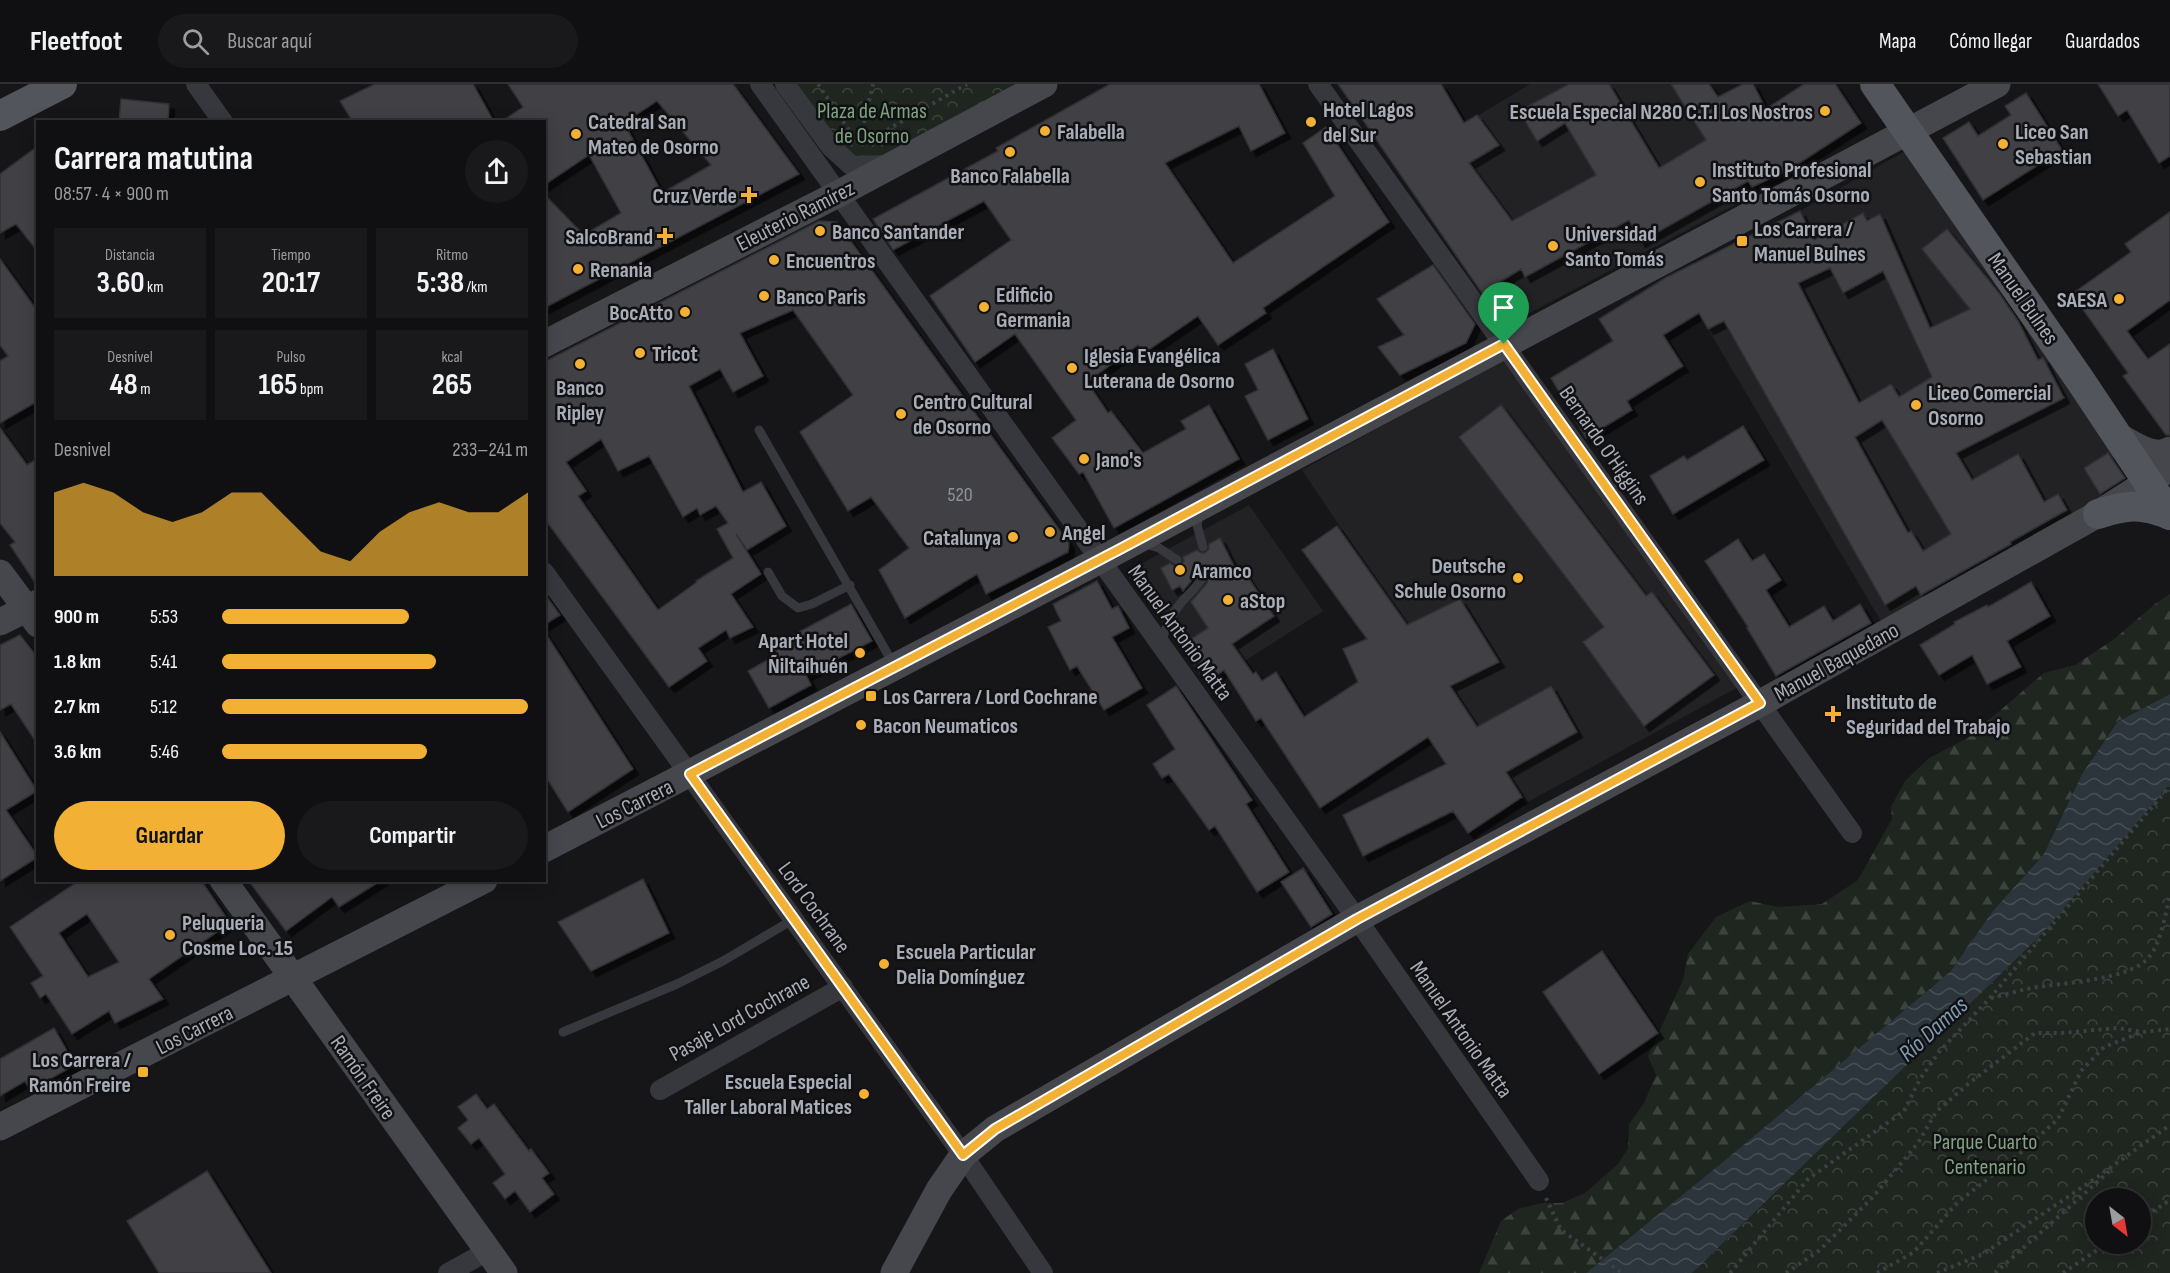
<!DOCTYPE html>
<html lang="es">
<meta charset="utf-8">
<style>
:root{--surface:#101012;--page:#19191b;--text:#f1f3f6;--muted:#9c9d9f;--line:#303032;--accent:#f2b134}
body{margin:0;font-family:"Sofia Sans Condensed",sans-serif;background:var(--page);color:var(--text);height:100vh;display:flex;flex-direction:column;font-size:22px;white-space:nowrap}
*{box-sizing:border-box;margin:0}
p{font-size:20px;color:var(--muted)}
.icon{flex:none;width:33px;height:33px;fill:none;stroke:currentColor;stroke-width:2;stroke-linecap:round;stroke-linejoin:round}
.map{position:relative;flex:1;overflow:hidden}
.sheet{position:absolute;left:36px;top:36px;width:510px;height:762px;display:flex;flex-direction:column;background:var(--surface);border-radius:0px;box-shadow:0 3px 15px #0003,0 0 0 2px var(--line)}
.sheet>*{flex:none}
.needle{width:39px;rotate:149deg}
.buttons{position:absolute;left:2085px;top:1104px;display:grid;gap:12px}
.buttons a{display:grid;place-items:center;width:66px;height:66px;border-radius:50%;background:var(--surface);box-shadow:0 3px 15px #0003,0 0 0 2px var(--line);font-size:30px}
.pin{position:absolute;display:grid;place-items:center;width:51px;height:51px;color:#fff;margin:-62px -26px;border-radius:50% 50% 50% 0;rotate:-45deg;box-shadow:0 0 6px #0007}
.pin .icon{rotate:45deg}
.round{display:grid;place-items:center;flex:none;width:63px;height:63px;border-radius:32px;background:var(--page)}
.headline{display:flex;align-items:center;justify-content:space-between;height:102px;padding:0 18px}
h1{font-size:33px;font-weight:700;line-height:45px}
.metrics{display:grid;grid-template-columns:repeat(3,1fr);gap:9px;height:102px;padding:6px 18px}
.metrics div{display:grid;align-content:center;border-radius:0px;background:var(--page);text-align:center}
.metrics b{font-size:30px;font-weight:700}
.metrics small{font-size:16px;font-weight:400}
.metrics p{font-size:16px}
.chart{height:168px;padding:12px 18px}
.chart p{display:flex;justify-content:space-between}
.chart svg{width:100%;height:108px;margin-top:6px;fill:var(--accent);opacity:.7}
.cta{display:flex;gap:12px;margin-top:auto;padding:12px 18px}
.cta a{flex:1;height:69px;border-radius:36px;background:var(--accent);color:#111;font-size:24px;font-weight:700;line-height:69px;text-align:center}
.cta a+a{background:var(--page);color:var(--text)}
ul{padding:0 18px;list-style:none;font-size:20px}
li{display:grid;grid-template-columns:96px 72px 1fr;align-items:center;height:45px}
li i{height:15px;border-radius:8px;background:var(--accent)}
header{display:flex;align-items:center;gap:36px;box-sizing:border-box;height:84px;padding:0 30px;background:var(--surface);border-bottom:2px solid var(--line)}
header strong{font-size:28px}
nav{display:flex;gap:33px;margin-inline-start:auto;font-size:21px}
.search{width:420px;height:54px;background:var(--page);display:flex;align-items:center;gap:15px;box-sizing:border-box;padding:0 21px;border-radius:33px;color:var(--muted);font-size:22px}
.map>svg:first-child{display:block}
.built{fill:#222225}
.forest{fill:url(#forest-firs)}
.park{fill:url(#park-crowns);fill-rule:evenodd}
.water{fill:url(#water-waves)}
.building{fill:#404145;stroke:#303034;stroke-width:1.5;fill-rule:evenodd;filter:url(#shadow)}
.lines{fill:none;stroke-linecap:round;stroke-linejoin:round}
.path{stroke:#3d3f44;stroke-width:4;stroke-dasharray:3 4.5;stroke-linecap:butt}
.lane{stroke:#37383d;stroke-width:9}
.street{stroke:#37383d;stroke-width:20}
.secondary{stroke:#45474d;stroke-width:27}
.primary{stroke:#53555c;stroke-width:30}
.route-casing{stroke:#fff;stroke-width:12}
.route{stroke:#f2b134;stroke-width:8}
.poi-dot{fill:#f2b134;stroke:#111113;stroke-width:2}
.labels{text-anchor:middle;stroke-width:5;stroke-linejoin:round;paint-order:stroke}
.number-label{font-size:20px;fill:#8e929b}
.poi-label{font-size:22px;font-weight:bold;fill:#a8adb8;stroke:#111113;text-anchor:start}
.park-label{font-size:22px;fill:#7fa381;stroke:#111113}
.street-label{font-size:22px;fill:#a8adb8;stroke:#111113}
.water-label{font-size:24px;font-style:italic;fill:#7f9bb3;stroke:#111113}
</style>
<header>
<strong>Fleetfoot</strong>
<div class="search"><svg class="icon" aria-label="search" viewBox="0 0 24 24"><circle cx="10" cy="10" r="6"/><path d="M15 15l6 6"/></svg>Buscar aquí</div>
<nav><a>Mapa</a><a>Cómo llegar</a><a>Guardados</a></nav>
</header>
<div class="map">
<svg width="2170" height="1189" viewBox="0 0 2170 1189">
<defs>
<pattern id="forest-firs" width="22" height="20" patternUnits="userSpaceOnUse" patternTransform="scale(1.5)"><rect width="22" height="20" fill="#1e261f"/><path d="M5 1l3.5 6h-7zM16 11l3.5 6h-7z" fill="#3c433d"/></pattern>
<pattern id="park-crowns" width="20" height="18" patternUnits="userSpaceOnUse" patternTransform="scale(1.5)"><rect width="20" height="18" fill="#1e261f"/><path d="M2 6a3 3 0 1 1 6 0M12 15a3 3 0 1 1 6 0" fill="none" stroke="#3c433d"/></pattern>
<pattern id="water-waves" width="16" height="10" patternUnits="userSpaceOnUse" patternTransform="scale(1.5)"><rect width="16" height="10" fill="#2c353c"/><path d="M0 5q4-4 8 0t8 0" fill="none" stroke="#485056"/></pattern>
<filter id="shadow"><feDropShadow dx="5.5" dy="5.5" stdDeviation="0" flood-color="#0009"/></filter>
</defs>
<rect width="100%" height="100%" fill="#161618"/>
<g class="built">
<polygon points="1530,0 1671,0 1744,116 1505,242 1395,82"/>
<polygon points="1907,66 2131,398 1882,539 1675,189 1800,127"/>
<polygon points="1502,276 1740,602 1526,719 1302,386"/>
<polygon points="1249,421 1323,527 1207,601 1126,488"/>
</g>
<polygon class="forest" points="2170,510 2170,610 2116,638 2082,690 2044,770 1992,828 1950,888 1718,1082 1586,1189 1479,1189 1501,1137 1518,1125 1542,1119 1562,1119 1585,1109 1618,1080 1628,1064 1629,1040 1644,1019 1656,991 1648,972 1683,896 1688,870 1716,833 1750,817 1778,823 1822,820 1858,796 1892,735 1891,723 1905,697 1929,674 1968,654 2044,589 2075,581 2113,556 2155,520"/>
<g class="park">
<polygon points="796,0 1025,0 885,78 854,74 840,62"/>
<path d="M2170,700V1189H1692L2040,852ZM2096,1114H2140V1160H2096Z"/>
</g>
<polygon class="water" points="2170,610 2170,700 2040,852 1692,1189 1586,1189 1718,1082 1950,888 1992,828 2044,770 2082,690 2117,638"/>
<g class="building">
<polygon points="375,0 473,0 494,38 353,38 340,17"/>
<path d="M508,0H733L799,90L544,224V110L584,151L621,129L589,71L544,101V38H501L523,23ZM657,17L711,81L662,109L624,39Z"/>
<polygon points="1110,0 1259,0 1285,49 1251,67 1239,42 1165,79 1233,179 1335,112 1303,59 1326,43 1389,138 1263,224 1266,229 1218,261 1198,232 1144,269 1138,261 1087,298 1108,329 1111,327 1143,369 1186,345 1181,337 1209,321 1239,375 1114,444 1083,388 1079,390 1052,354 1076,336 1015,250 975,278 930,212 1011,156 984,117 893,166 873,135 998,67 996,64"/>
<polygon points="1338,0 1441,0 1464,39 1477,31 1499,61 1469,79 1512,137 1596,91 1565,39 1537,57 1519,27 1569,0 1609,0 1659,84 1706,56 1671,0 1709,0 1718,13 1743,0 1753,0 1766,25 1804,0 1835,0 1861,39 1790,85 1752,103 1748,97 1640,158 1629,136 1525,193 1521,185 1482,209"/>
<polygon points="2098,0 2170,0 2170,72 2159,79 2127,26 2118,32"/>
<polygon points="2026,9 2062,66 1983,116 1943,54 1969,38 1978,52 2011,31 2005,22"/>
<polygon points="121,15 169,20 168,38 119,38"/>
<polygon points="38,62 38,168 16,140 0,149 0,90"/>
<path d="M1800,127L1814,156L1863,129L1867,137L1880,130L1930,244L1970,225L1922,165L1947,145L1999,209L2018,237L2038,276L2043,274L2064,314L1956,369L1972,396L2018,370L2044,418L2058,410L2067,426L2010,458L2011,460L1921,511L1916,502L1885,521L1724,237L1708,245L1699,229L1663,251L1683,282L1627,317L1632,326L1586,354L1551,294L1613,257L1599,235L1667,193ZM1830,184L1843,209L1883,187L1932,293L1899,313L1891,300L1859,319L1798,199ZM1882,336L1951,450L1923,467L1911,447L1908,449L1855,353Z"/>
<polygon points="2170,128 2170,216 2127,247 2148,275 2170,260 2170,351 2166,351 2123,292 2128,289 2072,210 2131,168 2125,160"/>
<path d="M819,137L837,138L1069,459L1068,468L986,510L977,490L905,534L879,486L909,464L871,413L848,427L800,348L853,311L793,226L740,249L763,292L733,308L720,285L689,302L743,408L761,398L786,442L747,466L736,450L761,490L731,510L753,543L730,554L726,546L698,564L707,577L669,603L544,434V278ZM601,355L618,387L649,372L683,433L697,424L700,431L716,422L728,439L717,445L733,474L696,497L697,498L658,526L578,412L586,407L566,378Z"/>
<polygon points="0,175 38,228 38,317 0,339 0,277 8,272 0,261"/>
<polygon points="1433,181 1475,240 1466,259 1400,291 1378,263 1404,251 1377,215"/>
<polygon points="1273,265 1308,335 1268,356 1245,312 1258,306 1245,280"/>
<polygon points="1501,321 1646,512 1652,508 1714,591 1644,642 1583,558 1604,543 1459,353"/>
<polygon points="1743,342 1764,376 1673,430 1650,392 1684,372 1687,376"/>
<polygon points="0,344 27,381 38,374 38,503 10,461 15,458 0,439"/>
<polygon points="2108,369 2125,394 2100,410 2084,384"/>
<polygon points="1337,442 1407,541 1460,515 1499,578 1450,602 1477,643 1551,602 1577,648 1506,688 1522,713 1468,749 1453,727 1363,772 1343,731 1446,680 1428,653 1320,724 1261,634 1256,637 1224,586 1210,596 1185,559 1208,544 1191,518 1207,499 1210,488 1207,485 1201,485 1183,507 1180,502 1172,506 1161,484 1170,479 1176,483 1180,482 1184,477 1183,473 1197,466 1201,469 1205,469 1209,465 1209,460 1220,454 1238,490 1243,486 1274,532 1232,560 1253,590 1256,588 1262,597 1276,588 1304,633 1358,598 1343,565 1367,555 1302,466"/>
<polygon points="1738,455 1752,477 1764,470 1781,496 1766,506 1789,543 1824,522 1833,537 1860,520 1871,539 1776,592 1747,544 1748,543 1705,477"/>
<polygon points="1097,497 1112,525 1118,522 1129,544 1112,553 1142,604 1104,626 1077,582 1070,586 1048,543 1061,537 1053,520"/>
<polygon points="2031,498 2050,532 2007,557 2021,583 1987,600 1972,571 1939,591 1920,561 1955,540 1954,538 1987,521 1988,523"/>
<polygon points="544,509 560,531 544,541"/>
<polygon points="851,520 872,557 806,591 811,601 769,624 748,587 778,570 773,562"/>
<polygon points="544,547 633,685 568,728 544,690"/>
<polygon points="20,551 38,574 38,661 11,620 0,626 0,561"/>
<polygon points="1176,602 1252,716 1246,720 1289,788 1257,808 1215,742 1209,746 1169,690 1162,694 1153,680 1175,665 1147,621"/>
<polygon points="0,648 37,707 6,726 38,773 0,797"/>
<polygon points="1303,784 1332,830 1311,843 1281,798"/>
<polygon points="643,795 669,849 591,887 558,838"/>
<path d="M80,796H201L230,839L149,895L163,915L115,939L109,927L72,950L46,910L40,914L31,899L43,892L10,843ZM87,830L119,878L88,893L59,849Z"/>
<polygon points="248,796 382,796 339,823 332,813 286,847"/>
<polygon points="1602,867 1658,949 1599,990 1543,908"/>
<polygon points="54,944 75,981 30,1006 25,997 0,1012 0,975"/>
<polygon points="476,1010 487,1025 494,1020 529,1067 531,1065 549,1089 542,1094 554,1110 530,1128 515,1107 505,1115 493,1099 505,1090 479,1054 471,1060 458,1044 468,1036 458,1023"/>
<polygon points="207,1087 271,1189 159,1189 127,1137"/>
</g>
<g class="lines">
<g class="path">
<polyline points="818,0 856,57"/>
<polyline points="859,61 873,0"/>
<polyline points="861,61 967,0"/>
<path d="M1991,914C2004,911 2018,907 2031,904C2060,899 2132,896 2149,873C2161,859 2165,830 2170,813"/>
<polyline points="1546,1114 1561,1146 1622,1189"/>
<polyline points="2140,1136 2170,1116"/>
<polyline points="1730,1189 1808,1095 1904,1027 1920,995 1939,968 1989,915 2170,702"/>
<polyline points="1786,1189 1820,1166 1872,1114 1918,1059 1936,1028 1968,1000 2035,949 2062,949 2117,944 2143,948 2170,945"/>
<polyline points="1877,1189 1914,1168 1957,1119 2024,1066 2058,1035 2081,987 2104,963 2142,948"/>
<polyline points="1937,1189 1983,1170 2093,1096 2170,1041"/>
<polyline points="1995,1189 2112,1085"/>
<polyline points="2063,1189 2106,1160"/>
</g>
<g class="lane">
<polyline points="759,346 894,581"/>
<polyline points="1200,428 1197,441 1203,463"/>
<polyline points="1143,459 1159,464 1177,476"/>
<polyline points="768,488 782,512 798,524 812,520 850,501"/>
<path d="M1161,559C1165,545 1170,532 1180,520C1188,510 1198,503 1204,491"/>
<polyline points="563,948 677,900 723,877 794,835"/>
</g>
<g class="street">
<polyline points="196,0 223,38"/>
<polyline points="760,0 1357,835 1539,1097"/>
<polyline points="785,0 831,63 852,82 889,81"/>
<polyline points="1318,0 1852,749"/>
<polyline points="544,488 963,1071 1043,1189"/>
<polyline points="660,1006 843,903"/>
<polyline points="448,1189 488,1167"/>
</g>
<g class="secondary">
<polyline points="544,260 838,110 1044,0"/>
<path d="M2118,352C2133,360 2154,376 2170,366"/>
<polyline points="0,489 38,540"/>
<polyline points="0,538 38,519"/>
<polyline points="544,765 1100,476 1997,0"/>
<polyline points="223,796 504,1189"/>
<polyline points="0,1043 484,796"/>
<polyline points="894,1189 939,1106 963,1071 995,1045 1357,835 1768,615 2098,430 2170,384"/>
</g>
<g class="primary">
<polyline points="1875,0 2080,296 2170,431"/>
<polyline points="0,32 62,0"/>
<path d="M2098,430C2126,421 2141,419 2170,431"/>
</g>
</g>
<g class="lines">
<defs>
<polygon id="route" points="1504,260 1760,619 1357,835 995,1045 963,1071 690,690 1122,464"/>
</defs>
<use href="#route" class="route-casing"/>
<use href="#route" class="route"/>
</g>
<g class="poi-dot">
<circle cx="1825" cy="27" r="6"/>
<circle cx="1311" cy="38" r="6"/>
<circle cx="1045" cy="47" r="6"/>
<circle cx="576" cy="50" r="6"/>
<circle cx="2003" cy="60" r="6"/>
<circle cx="1010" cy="68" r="6"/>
<circle cx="1700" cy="98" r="6"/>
<path d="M746 102h6v6h6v6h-6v6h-6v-6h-6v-6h6z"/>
<circle cx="820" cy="147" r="6"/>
<path d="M662 143h6v6h6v6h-6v6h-6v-6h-6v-6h6z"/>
<rect x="1736" y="151" width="12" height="12" rx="3"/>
<circle cx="1553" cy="162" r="6"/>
<circle cx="774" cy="176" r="6"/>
<circle cx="578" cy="185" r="6"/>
<circle cx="764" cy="212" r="6"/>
<circle cx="2119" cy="215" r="6"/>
<circle cx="984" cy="223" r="6"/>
<circle cx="685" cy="228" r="6"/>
<circle cx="640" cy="269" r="6"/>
<circle cx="580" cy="280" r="6"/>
<circle cx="1072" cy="284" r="6"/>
<circle cx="1916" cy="321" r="6"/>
<circle cx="901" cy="330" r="6"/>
<circle cx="1084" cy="375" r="6"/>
<circle cx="1050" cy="448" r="6"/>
<circle cx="1013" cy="453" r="6"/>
<circle cx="1180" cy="486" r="6"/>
<circle cx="1518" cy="494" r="6"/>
<circle cx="1228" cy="516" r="6"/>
<circle cx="860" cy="569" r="6"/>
<rect x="865" y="606" width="12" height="12" rx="3"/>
<path d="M1830 621h6v6h6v6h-6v6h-6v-6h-6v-6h6z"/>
<circle cx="861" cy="641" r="6"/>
<circle cx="170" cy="851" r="6"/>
<circle cx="884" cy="880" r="6"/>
<rect x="137" y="982" width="12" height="12" rx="3"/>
<circle cx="864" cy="1010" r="6"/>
</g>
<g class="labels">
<g class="number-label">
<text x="960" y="417">520</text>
</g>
<g class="poi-label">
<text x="1323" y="33">Hotel Lagos<tspan x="1323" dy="25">del Sur</tspan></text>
<text x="1813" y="35" text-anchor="end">Escuela Especial N280 C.T.I Los Nostros</text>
<text x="588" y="45">Catedral San<tspan x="588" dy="25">Mateo de Osorno</tspan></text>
<text x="1057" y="55">Falabella</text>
<text x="2015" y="55">Liceo San<tspan x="2015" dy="25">Sebastian</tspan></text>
<text x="1712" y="93">Instituto Profesional<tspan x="1712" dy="25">Santo Tomás Osorno</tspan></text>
<text x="1010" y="99" text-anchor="middle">Banco Falabella</text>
<text x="737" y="119" text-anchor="end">Cruz Verde</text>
<text x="1754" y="152">Los Carrera /<tspan x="1754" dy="25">Manuel Bulnes</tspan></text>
<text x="832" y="155">Banco Santander</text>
<text x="1565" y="157">Universidad<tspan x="1565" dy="25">Santo Tomás</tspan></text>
<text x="653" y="160" text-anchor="end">SalcoBrand</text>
<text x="786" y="184">Encuentros</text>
<text x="590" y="193">Renania</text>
<text x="996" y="218">Edificio<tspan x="996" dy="25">Germania</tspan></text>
<text x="776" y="220">Banco Paris</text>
<text x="2107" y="223" text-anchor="end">SAESA</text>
<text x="673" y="236" text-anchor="end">BocAtto</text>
<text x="652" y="277">Tricot</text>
<text x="1084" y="279">Iglesia Evangélica<tspan x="1084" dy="25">Luterana de Osorno</tspan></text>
<text x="580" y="311" text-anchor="middle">Banco<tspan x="580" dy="25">Ripley</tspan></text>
<text x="1928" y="316">Liceo Comercial<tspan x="1928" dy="25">Osorno</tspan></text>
<text x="913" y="325">Centro Cultural<tspan x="913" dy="25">de Osorno</tspan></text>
<text x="1096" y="383">Jano's</text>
<text x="1062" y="456">Angel</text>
<text x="1001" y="461" text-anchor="end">Catalunya</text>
<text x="1506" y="489" text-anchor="end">Deutsche<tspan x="1506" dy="25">Schule Osorno</tspan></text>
<text x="1192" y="494">Aramco</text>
<text x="1240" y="524">aStop</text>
<text x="848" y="564" text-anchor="end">Apart Hotel<tspan x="848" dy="25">Ñiltaihuén</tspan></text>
<text x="883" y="620">Los Carrera / Lord Cochrane</text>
<text x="1846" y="625">Instituto de<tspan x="1846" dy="25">Seguridad del Trabajo</tspan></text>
<text x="873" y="649">Bacon Neumaticos</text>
<text x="182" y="846">Peluqueria<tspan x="182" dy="25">Cosme Loc. 15</tspan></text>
<text x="896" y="875">Escuela Particular<tspan x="896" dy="25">Delia Domínguez</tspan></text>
<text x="131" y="983" text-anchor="end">Los Carrera /<tspan x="131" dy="25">Ramón Freire</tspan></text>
<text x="852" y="1005" text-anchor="end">Escuela Especial<tspan x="852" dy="25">Taller Laboral Matices</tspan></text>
</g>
<g class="park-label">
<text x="872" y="34">Plaza de Armas<tspan x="872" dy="25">de Osorno</tspan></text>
<text x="1985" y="1065">Parque Cuarto<tspan x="1985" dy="25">Centenario</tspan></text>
</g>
<g class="street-label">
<text transform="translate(795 131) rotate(-27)" y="8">Eleuterio Ramírez</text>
<text transform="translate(2024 214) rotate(55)" y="8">Manuel Bulnes</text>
<text transform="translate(1605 361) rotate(55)" y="8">Bernardo O'Higgins</text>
<text transform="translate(1181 548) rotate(54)" y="8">Manuel Antonio Matta</text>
<text transform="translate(1836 577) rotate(-29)" y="8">Manuel Baquedano</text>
<text transform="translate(634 719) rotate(-27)" y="8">Los Carrera</text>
<text transform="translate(815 823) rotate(54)" y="8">Lord Cochrane</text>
<text transform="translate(739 933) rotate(-29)" y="8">Pasaje Lord Cochrane</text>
<text transform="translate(194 945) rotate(-27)" y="8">Los Carrera</text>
<text transform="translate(1462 945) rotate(55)" y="8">Manuel Antonio Matta</text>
<text transform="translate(364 993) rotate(55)" y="8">Ramón Freire</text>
</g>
<g class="water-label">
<text transform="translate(1933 945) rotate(-42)" y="8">Río Damas</text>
</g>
</g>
</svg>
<div class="buttons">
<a><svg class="needle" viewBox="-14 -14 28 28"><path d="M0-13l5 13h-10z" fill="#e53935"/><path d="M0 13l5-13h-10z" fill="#9c9d9f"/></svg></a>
</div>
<div class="pin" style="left:1504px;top:260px;background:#1e9e55"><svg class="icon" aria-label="arrive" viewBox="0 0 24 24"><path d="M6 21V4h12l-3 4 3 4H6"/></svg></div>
<section class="sheet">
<div class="headline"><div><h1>Carrera matutina</h1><p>08:57 · 4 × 900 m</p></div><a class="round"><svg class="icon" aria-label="share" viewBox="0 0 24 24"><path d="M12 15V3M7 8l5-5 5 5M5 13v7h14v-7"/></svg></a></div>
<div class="metrics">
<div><p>Distancia</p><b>3.60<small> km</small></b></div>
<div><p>Tiempo</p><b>20:17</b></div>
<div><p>Ritmo</p><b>5:38<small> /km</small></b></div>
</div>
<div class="metrics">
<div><p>Desnivel</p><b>48<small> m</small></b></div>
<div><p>Pulso</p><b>165<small> bpm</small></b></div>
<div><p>kcal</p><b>265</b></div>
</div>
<div class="chart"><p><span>Desnivel</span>233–241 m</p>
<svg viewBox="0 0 160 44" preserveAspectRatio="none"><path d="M0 44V10L10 6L20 10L30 18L40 22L50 18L60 10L70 10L80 22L90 34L100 38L110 26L120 18L130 14L140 18L150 18L160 10V44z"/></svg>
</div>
<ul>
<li><b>900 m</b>5:53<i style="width:61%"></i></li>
<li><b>1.8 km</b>5:41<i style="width:70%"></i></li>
<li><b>2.7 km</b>5:12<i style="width:100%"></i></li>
<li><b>3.6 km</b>5:46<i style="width:67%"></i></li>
</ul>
<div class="cta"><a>Guardar</a><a>Compartir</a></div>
</section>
</div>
